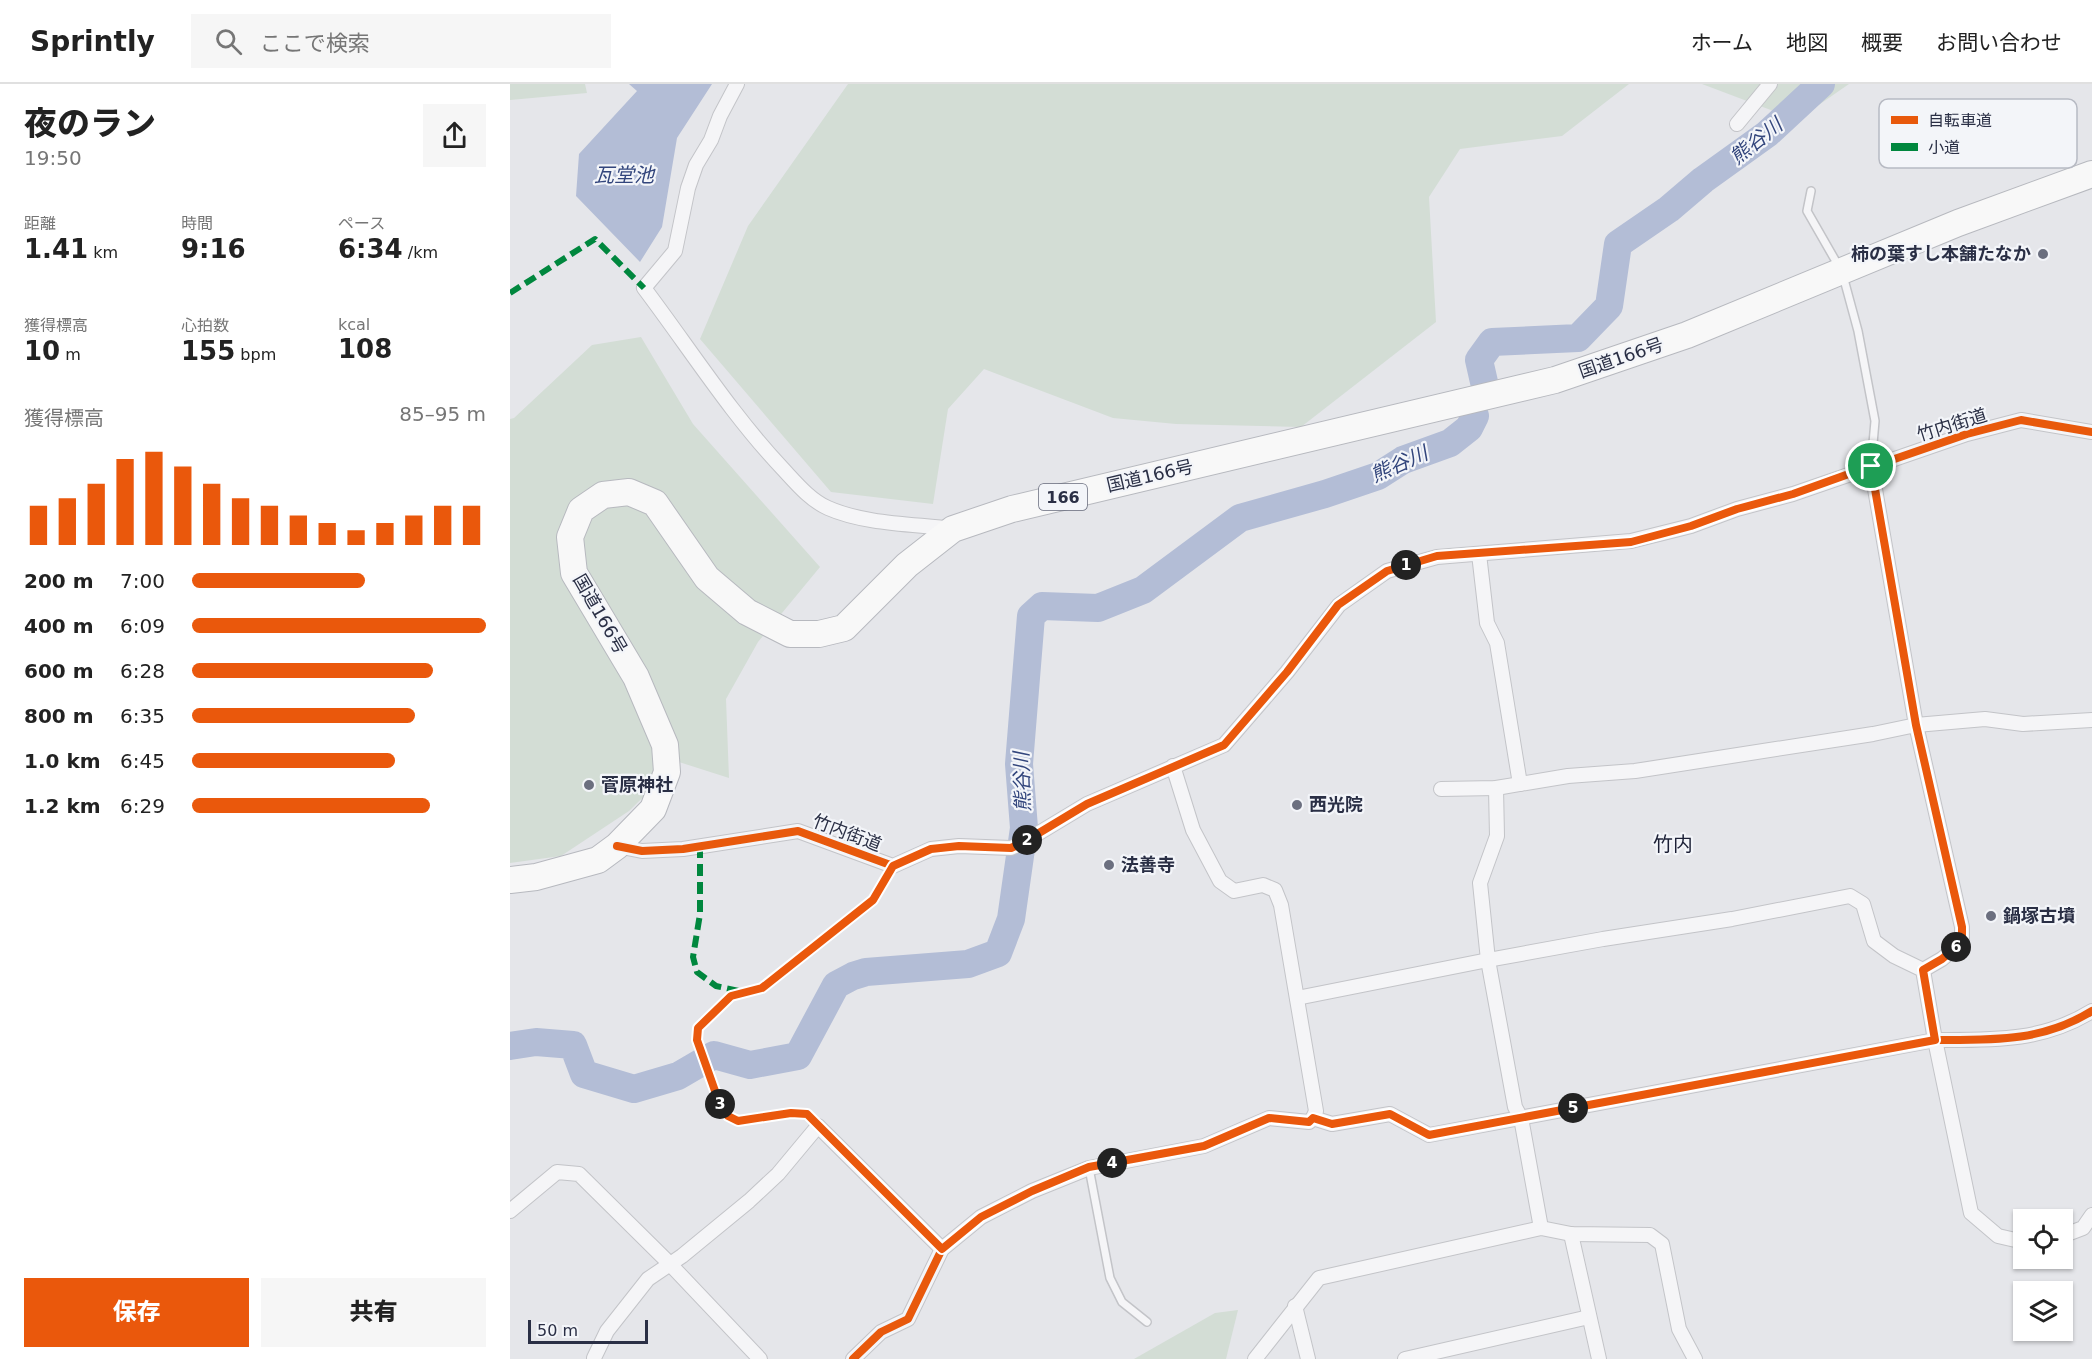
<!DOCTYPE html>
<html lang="ja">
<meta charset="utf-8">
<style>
:root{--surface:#fff;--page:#f6f6f6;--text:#222;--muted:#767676;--line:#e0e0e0;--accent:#ea580c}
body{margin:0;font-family:"DejaVu Sans","Noto Sans JP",sans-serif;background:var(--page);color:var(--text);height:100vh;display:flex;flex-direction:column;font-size:22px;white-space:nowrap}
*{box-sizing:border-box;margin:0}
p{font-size:20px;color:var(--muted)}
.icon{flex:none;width:33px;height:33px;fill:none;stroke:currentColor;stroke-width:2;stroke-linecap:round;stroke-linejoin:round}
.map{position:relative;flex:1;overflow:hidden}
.panel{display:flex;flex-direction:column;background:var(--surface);width:510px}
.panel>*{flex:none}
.controls{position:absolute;left:1503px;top:1125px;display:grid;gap:12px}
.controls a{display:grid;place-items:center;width:60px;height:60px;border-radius:0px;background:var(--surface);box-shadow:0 2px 4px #0004;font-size:30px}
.scale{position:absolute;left:18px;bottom:15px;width:120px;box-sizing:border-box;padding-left:6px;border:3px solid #2a2f45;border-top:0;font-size:16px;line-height:21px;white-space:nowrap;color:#2a2f45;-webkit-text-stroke:4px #f3f5f9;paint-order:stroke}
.pin{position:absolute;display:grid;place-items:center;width:51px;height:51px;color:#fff;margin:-26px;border:3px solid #fff;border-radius:50%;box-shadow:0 2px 6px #0007}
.km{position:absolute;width:30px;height:30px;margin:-15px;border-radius:50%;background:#222;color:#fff;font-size:16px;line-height:30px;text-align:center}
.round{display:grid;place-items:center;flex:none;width:63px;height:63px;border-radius:0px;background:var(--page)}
.summary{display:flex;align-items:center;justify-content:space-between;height:102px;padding:0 24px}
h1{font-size:33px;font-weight:800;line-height:45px}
.figures{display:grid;grid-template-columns:repeat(3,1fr);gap:9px;height:102px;padding:6px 24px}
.figures div{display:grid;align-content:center}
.figures b{font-size:26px;font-weight:800}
.figures small{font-size:16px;font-weight:400}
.figures p{font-size:16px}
.chart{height:168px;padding:12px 24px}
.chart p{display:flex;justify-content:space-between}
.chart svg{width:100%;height:108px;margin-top:6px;stroke:var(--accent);stroke-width:6}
.action{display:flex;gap:12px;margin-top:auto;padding:12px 24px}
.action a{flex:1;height:69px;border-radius:0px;background:var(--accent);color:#fff;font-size:24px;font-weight:800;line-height:69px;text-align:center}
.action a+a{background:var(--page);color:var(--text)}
ul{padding:0 24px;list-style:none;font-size:20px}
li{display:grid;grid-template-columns:96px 72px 1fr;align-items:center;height:45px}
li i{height:15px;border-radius:8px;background:var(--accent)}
header{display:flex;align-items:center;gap:36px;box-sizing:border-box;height:84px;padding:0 30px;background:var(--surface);border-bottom:2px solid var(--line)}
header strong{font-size:28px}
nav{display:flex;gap:33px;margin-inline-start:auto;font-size:21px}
.search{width:420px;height:54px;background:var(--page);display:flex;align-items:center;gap:15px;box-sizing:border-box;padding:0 21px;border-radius:0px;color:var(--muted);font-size:22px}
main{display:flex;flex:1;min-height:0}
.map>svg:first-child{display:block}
.green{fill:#d3ddd5}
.water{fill:#b3bdd6}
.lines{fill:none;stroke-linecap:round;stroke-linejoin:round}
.river{stroke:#b3bdd6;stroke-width:28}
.lane-casing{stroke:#c3c4c8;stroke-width:10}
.street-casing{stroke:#c3c4c8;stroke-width:16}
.highway-casing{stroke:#b7b9bf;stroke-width:28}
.lane{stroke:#f5f5f7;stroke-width:7}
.street{stroke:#f5f5f7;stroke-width:14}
.highway{stroke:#f8f8f8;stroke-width:26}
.quiet{stroke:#00873e;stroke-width:6;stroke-dasharray:12 6;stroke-linecap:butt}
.cycleway-casing{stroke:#f3f5f9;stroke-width:11}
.cycleway{stroke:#e8590c;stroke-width:8}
.route-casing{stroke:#fff;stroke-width:12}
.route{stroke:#ea580c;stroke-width:8}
.poi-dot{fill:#6b6f7f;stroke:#f3f5f9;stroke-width:2}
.labels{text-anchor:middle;stroke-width:4.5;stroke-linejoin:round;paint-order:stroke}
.shield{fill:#f3f5f9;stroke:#666a7b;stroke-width:1.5}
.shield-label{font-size:16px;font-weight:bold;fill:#2a2f45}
.poi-label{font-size:18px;font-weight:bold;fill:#2a2f45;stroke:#f3f5f9;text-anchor:start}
.street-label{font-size:18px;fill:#2a2f45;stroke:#f3f5f9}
.water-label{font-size:20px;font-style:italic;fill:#32457c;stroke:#f3f5f9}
.neighbourhood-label{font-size:20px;fill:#1c2036;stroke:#f3f5f9}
.key{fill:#f3f5f9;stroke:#b7bac3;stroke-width:1.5}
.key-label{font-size:16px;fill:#2a2f45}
</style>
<header>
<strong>Sprintly</strong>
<div class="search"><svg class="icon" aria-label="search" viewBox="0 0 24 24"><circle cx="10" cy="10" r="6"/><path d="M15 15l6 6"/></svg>ここで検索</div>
<nav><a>ホーム</a><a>地図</a><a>概要</a><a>お問い合わせ</a></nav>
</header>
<main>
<section class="panel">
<div class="summary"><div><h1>夜のラン</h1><p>19:50</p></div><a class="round"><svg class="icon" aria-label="share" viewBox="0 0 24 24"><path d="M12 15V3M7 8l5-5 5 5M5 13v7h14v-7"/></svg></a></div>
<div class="figures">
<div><p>距離</p><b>1.41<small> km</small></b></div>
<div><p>時間</p><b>9:16</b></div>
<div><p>ペース</p><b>6:34<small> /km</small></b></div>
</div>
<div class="figures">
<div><p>獲得標高</p><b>10<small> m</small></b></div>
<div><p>心拍数</p><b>155<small> bpm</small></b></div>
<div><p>kcal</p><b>108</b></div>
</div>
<div class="chart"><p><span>獲得標高</span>85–95 m</p>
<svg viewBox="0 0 160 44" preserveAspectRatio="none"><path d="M5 44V28M15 44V25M25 44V19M35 44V9M45 44V6M55 44V12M65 44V19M75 44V25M85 44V28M95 44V32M105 44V35M115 44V38M125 44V35M135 44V32M145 44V28M155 44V28"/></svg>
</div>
<ul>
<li><b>200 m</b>7:00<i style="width:59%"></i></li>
<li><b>400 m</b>6:09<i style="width:100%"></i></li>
<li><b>600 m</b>6:28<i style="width:82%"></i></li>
<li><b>800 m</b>6:35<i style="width:76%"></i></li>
<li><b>1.0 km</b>6:45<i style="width:69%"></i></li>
<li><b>1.2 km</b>6:29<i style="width:81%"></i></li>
</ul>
<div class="action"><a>保存</a><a>共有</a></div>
</section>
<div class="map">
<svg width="1582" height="1275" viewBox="0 0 1582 1275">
<rect width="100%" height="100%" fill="#e5e6ea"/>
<g class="green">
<polygon points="0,0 75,0 77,9 0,16"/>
<polygon points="338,0 1119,0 1052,52 950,65 919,113 926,238 791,343 666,340 603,334 474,285 438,325 423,420 321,408 190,255 238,142"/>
<polygon points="1192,0 1339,0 1287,36"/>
<polygon points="131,253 183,340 310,483 248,558 216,615 219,694 169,678 119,727 51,772 0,779 0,335 4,334 82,261"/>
<polygon points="728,1226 716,1275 624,1275 705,1229"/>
</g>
<polygon class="water" points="119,0 202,0 167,54 152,143 130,178 66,112 69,70 127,7"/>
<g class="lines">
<g class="river">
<polyline points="974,298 969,276 982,258 1068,254 1099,222 1108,160 1159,125 1193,96 1257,50 1311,0"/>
<polyline points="0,962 26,958 63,961 74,990 124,1005 168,992 204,971 240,981 288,972 326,901 343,892 356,888 458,880 488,869 501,835 514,744 509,680 521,532 532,522 588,524 633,506 730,434 815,410 868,392 893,376 940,359 959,344 965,332"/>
</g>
<defs>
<g id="lane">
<polyline points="1301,107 1297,127 1332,188 1348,247 1365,337 1361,382"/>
<polyline points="308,1042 297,1030 281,1029 228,1037 218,1032 210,1021 187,956 188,944 221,912 252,904 363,816 383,782"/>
<polyline points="579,1084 600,1194 612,1218 637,1238"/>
</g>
<g id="street">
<path d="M227,0L210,32L201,56L186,81L178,104L165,167L134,204C180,265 221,330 273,385C286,399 300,416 318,424C354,440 403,440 443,445"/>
<polyline points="1227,40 1260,0"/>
<polyline points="1361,382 1406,641 1452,843 1452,858 1432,875 1413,886"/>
<polyline points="969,470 977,539 987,559 1010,700"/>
<polyline points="663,682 683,746 710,797 724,807 753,801 765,806 771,821 806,1027 803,1034"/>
<polyline points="986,704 987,752 970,799 978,876 1005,1023 1011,1034 1031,1144"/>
<polyline points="931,705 986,704 1058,692 1125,687 1363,650 1406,641 1475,635 1513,640 1582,636"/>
<polyline points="107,762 132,767 173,765 288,747 383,782 421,765 449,762 501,764 514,758 577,720 714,661 777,588 829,521 877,487 927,473 1121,457 1181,442 1227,425 1283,410 1457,350 1511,336 1582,348"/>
<polyline points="787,914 978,876 1093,855 1222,835 1340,812 1353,820 1364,857 1384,872 1413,886 1425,956 1461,1129 1488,1152 1514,1158"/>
<polyline points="0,1127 47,1088 69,1090 159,1179 250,1275"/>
<polyline points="1061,1150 1089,1275"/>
<polyline points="1552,1152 1573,1144 1582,1131"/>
<polyline points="785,1222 798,1275"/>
<polyline points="84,1274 97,1247 138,1195 172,1172 239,1117 268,1090 308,1042 432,1165"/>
<path d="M343,1275L371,1248L398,1235L432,1165L471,1133L522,1107L579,1084L694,1062L759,1034L799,1038L803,1034L822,1040L880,1030L919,1051L1425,956C1482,956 1532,958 1582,927"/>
<polyline points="745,1275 809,1194 1031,1144 1061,1150 1140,1151 1152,1160 1169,1245 1185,1275"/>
<polyline points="895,1275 1079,1233"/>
</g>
<polyline id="highway" points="0,796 26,793 88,776 107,762 143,725 157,688 155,661 126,593 64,489 60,453 71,426 93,411 119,408 145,419 197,494 237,528 280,550 309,550 334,544 397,481 443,445 502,425 1045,296 1177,251 1448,139 1582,90"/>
</defs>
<use href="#lane" class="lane-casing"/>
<use href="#street" class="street-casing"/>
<use href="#highway" class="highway-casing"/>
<use href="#lane" class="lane"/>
<use href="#street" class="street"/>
<use href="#highway" class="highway"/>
<g class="quiet">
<polyline points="0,209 85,155 134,204"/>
<polyline points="190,762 190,830 183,873 187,888 206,902 234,908"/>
</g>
<defs>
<g id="cycleway">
<polyline points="107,762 132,767 173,765 288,747 383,782 421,765 449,762 501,764 514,758 577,720 714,661 777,588 829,521 877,487 927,473 1121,457 1181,442 1227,425 1283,410 1457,350 1511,336 1582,348"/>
<path d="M343,1275L371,1248L398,1235L432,1165L471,1133L522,1107L579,1084L694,1062L759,1034L799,1038L803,1034L822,1040L880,1030L919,1051L1425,956C1482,956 1532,958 1582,927"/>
</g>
</defs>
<use href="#cycleway" class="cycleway-casing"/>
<use href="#cycleway" class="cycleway"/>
</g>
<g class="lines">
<defs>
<polygon id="route" points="1361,382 1406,641 1452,843 1452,858 1432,875 1413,886 1425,956 919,1051 880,1030 822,1040 803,1034 799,1038 759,1034 694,1062 579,1083 522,1107 471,1133 432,1165 297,1030 281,1029 228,1037 218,1032 210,1021 187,956 188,944 221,912 252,904 363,816 383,782 421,765 449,762 501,764 514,758 577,720 714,661 777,588 828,521 877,487 927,472 1121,458 1181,442 1227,425 1283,410"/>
</defs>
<use href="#route" class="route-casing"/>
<use href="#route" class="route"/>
</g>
<g class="poi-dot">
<circle cx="1533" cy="170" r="6"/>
<circle cx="79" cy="701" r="6"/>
<circle cx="787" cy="721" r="6"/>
<circle cx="599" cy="781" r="6"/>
<circle cx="1481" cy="832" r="6"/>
</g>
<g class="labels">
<rect class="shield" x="529" y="400" width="48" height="26" rx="4.5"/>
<g class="shield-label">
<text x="553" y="419">166</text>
</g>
<g class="poi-label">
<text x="1521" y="176" text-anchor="end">柿の葉すし本舗たなか</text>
<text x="91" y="707">菅原神社</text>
<text x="799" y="727">西光院</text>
<text x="611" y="787">法善寺</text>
<text x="1493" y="838">鍋塚古墳</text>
</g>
<g class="street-label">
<text transform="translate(1111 274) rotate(-19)" y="6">国道166号</text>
<text transform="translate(1442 341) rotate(-17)" y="6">竹内街道</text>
<text transform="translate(640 392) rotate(-13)" y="6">国道166号</text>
<text transform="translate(90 530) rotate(60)" y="6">国道166号</text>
<text transform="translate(337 749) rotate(21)" y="6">竹内街道</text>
</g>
<g class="water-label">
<text transform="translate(1246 57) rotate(-39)" y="7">熊谷川</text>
<text x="114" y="98">瓦堂池</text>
<text transform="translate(889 380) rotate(-24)" y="7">熊谷川</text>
<text transform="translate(512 698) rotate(-92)" y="7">熊谷川</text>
</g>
<g class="neighbourhood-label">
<text x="1163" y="767">竹内</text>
</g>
</g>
<rect x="1369" y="15" width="198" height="69" rx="9" class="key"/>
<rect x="1381" y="32" width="27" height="8" fill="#e8590c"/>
<rect x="1381" y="59" width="27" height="8" fill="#00873e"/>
<g class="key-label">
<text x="1418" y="42">自転車道</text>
<text x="1418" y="69">小道</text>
</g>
</svg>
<div class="controls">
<a><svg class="icon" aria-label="locate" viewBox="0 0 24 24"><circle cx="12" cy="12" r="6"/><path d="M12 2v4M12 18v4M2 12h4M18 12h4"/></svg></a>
<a><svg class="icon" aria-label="layers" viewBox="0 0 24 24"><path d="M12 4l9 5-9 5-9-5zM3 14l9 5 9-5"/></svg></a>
</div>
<div class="scale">50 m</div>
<div class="pin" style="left:1361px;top:382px;background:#1e9e55"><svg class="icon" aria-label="arrive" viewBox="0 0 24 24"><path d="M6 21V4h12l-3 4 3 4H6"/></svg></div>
<b class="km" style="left:896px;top:481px">1</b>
<b class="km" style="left:517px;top:756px">2</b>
<b class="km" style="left:210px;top:1020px">3</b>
<b class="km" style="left:602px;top:1079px">4</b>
<b class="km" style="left:1063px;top:1024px">5</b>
<b class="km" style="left:1446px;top:863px">6</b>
</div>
</main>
